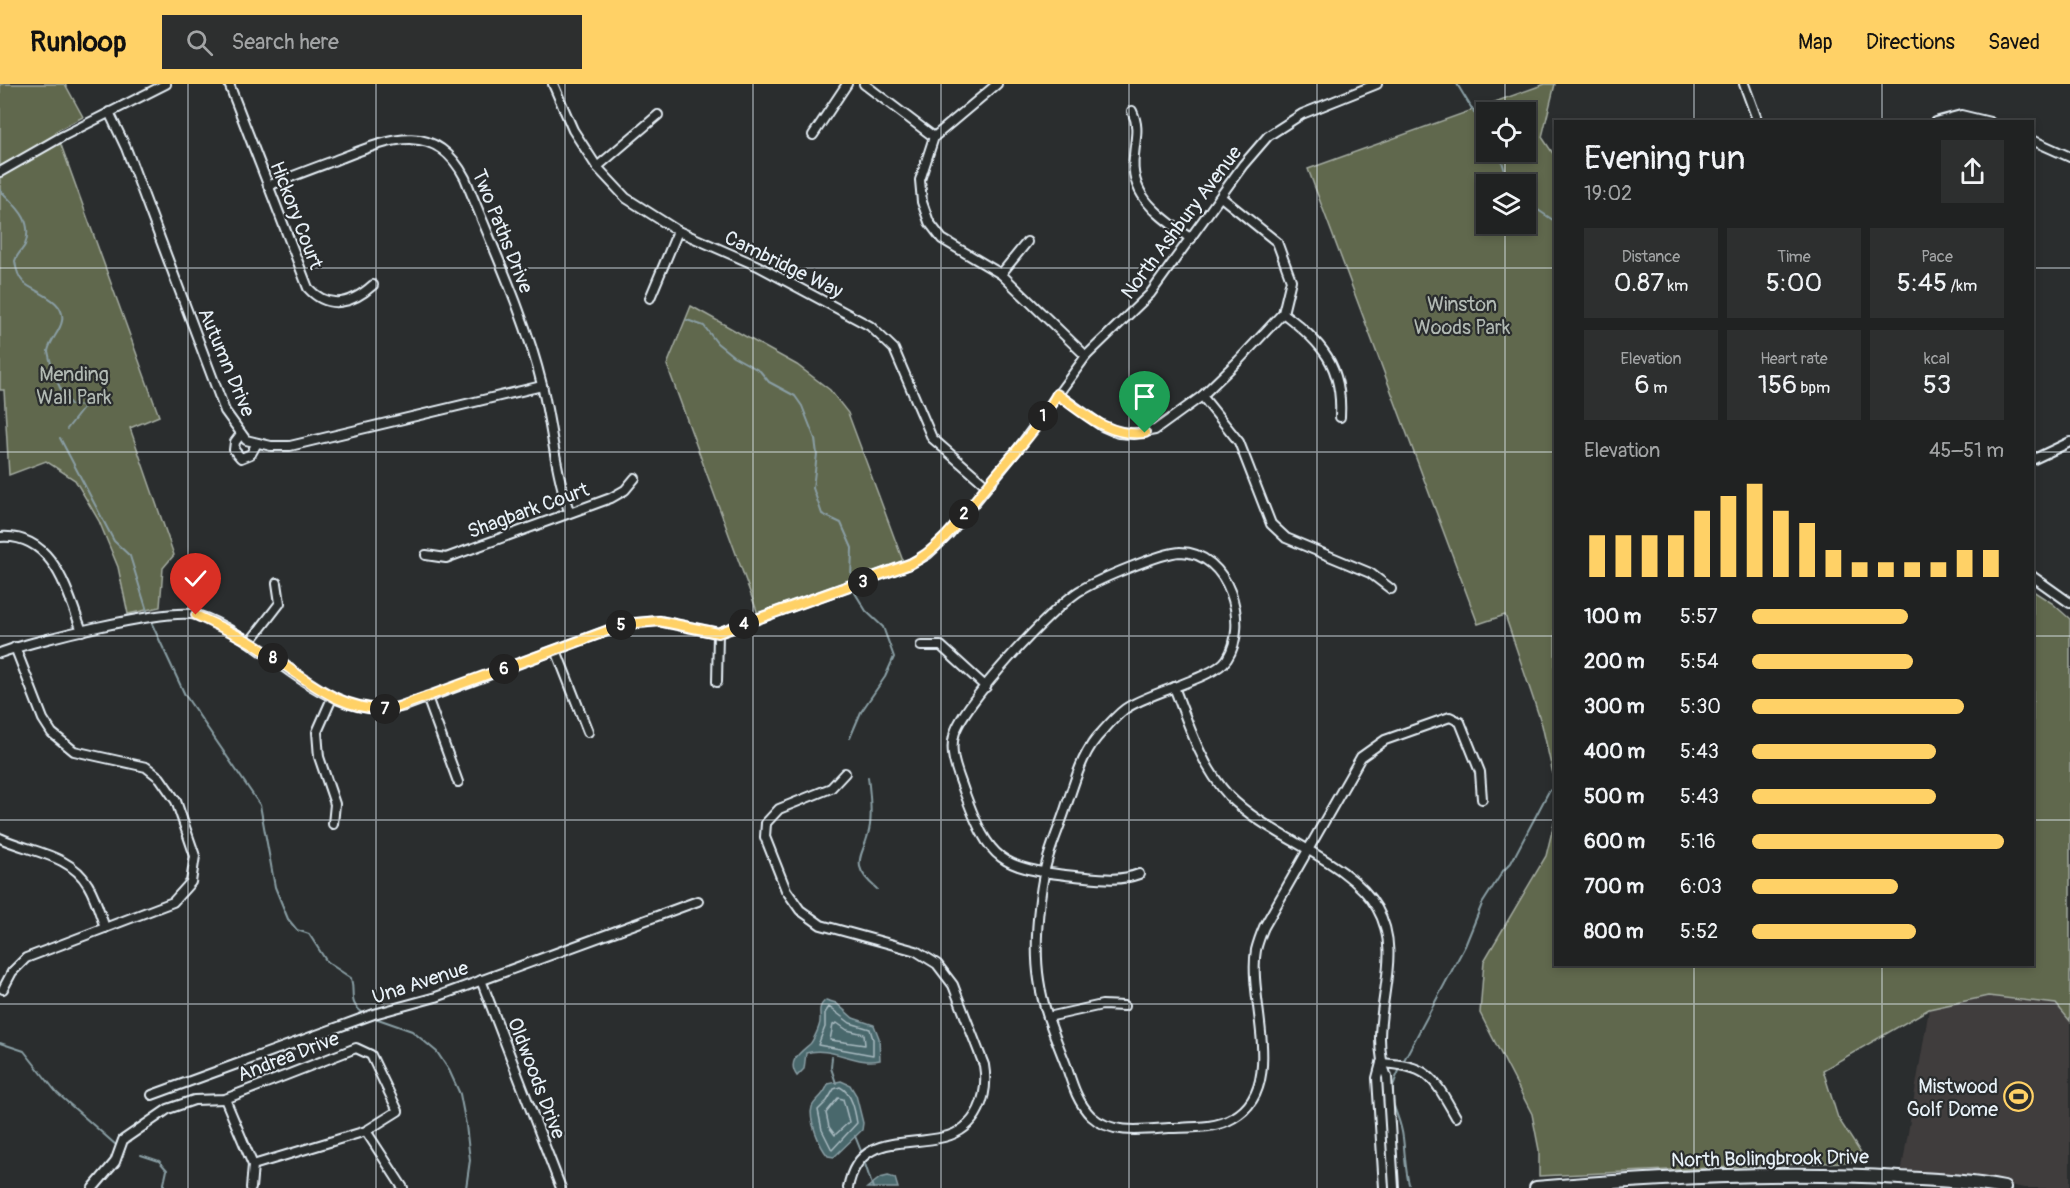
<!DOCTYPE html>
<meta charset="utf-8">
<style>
:root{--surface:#202222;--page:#2d2f2f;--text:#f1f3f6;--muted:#a2a4a5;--line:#3d3f40;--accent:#ffd166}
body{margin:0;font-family:Pangolin,sans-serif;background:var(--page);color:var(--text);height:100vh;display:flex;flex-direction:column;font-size:22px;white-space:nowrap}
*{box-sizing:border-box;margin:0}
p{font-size:20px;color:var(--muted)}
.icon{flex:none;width:33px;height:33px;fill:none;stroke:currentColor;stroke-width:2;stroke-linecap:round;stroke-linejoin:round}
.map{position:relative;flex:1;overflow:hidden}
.details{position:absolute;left:1554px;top:36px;width:480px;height:846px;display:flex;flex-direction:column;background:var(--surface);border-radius:0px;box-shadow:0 3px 9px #0003,0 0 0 2px var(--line)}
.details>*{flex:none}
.tools{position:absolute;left:1476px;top:18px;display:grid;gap:12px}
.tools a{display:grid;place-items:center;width:60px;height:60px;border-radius:0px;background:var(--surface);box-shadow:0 3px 9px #0003,0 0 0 2px var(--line);font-size:30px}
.pin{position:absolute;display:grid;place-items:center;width:51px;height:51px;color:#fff;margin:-62px -26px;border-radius:50% 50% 50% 0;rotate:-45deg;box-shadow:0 0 6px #0007}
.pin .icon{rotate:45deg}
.km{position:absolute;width:30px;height:30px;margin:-15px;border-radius:50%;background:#222;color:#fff;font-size:16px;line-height:30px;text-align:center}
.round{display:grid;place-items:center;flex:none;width:63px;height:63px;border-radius:0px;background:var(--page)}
.summary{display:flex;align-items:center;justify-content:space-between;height:102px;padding:0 30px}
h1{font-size:33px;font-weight:600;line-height:45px}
.stats{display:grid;grid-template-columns:repeat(3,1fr);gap:9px;height:102px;padding:6px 30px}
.stats div{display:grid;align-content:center;border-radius:0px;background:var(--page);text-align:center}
.stats b{font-size:26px;font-weight:600}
.stats small{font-size:16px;font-weight:400}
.stats p{font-size:16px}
.chart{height:168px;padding:12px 30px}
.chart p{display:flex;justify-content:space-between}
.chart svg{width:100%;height:108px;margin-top:6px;stroke:var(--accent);stroke-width:6}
ul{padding:0 30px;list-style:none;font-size:20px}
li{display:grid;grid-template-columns:96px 72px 1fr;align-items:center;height:45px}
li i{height:15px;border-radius:8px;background:var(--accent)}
header{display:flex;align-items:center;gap:36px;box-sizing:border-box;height:84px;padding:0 30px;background:var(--accent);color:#111}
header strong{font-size:28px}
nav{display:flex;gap:33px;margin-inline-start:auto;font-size:21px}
.search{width:420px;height:54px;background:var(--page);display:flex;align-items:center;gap:15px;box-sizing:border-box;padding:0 21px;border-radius:0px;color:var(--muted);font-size:22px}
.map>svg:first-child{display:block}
.built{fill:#403c3d}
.green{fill:#61674d;stroke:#a4aca2;stroke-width:1.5;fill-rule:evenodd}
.water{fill:#49676c;stroke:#899ea4;stroke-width:1.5}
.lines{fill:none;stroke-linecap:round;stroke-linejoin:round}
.shore{stroke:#a8bac0;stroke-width:1.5}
.stream{stroke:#899ea4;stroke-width:2}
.street-casing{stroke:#e8f1f8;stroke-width:12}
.primary-casing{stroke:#e8f1f8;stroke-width:16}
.street{stroke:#2a2d2e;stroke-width:8}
.primary{stroke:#2a2d2e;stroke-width:12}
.route-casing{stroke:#fff;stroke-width:12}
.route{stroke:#ffd166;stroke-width:8}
.grid{fill:none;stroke:#e8f1f8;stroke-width:1.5;stroke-opacity:0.55}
.labels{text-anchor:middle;stroke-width:4.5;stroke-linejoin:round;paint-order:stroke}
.street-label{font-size:20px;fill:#e8f1f8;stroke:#2a2d2e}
.park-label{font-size:20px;fill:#b2bab4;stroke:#2a2d2e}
.poi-label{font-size:20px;fill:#e8f1f8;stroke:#2a2d2e;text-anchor:end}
</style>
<header>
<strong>Runloop</strong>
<div class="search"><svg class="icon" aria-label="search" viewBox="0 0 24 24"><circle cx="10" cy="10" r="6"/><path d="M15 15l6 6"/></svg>Search here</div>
<nav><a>Map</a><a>Directions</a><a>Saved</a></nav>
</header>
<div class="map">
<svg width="2070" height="1104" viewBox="0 0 2070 1104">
<rect width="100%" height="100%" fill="#2a2d2e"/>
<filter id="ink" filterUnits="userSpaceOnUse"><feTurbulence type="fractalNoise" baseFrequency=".0167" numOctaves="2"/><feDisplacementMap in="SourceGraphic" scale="12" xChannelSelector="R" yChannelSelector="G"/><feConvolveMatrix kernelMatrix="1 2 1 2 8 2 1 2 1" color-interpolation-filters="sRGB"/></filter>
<g filter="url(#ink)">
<polygon class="built" points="1988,912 2056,920 2070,937 2070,1104 2024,1104 1973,1093 1901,1090 1929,925"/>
<g class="green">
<polygon points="0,0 65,0 83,33 56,47 159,332 130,344 174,471 163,484 160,523 128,530 118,483 99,437 75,396 46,377 9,391 4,306 0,306"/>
<path d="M1545,0H1555L1542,53L1556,74L1555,699L1542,641L1505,531L1478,540L1308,85ZM1486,28H1526V68H1486ZM1486,100H1526V140H1486Z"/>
<polygon points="691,222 797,281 830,306 848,329 903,477 758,530 667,281"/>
<polygon points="2033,507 2052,519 2070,535 2070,937 2056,920 1988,912 1929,925 1823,986 1838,1034 1866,1077 1539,1092 1539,1066 1532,1030 1480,929 1484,877 1546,772 1555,735 1556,880 2032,880"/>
</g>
<g class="water">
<path d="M826,916L836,919L853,934L874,941L879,954L880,976C857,982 830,961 806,969L804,985L797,992C786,977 801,968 810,960C813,957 818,946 819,942C823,932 815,924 826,916Z"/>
<path d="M841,997L850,1001L856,1011L863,1039L862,1046L834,1073L828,1072C820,1063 808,1035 812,1023C815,1015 824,1013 828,1000Z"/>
<polygon points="888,1092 895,1094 898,1104 867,1104 880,1094"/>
</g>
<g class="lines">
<g class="shore">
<polygon points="829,923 850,939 870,945 873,955 873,971 818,961 825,943 825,929"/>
<polygon points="837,939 847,946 864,950 865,961 830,956 833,941"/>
<path d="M840,1003C852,1009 855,1027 857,1039L832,1066L822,1046L818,1026L827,1017L834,1005Z"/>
<polygon points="838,1014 843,1015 849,1038 835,1051 829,1043 826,1029"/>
</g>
<g class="stream">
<polyline points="1457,0 1477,33 1486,43"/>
<polyline points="1499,68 1509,100"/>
<path d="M0,106C15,122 34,135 25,161C22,167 17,170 15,177C16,185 18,193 24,199C36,209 66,216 62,237C60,248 50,256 48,267C52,287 58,305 71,321L85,322L67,345"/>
<polyline points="1526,118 1556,138"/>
<polyline points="687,236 704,242 717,259 733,272 760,287 769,298 795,312 802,322 815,355 817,370 813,404 822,430 841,439 852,464 851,495"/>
<polyline points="60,354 114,457 130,472 147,527"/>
<path d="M152,540L185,611L260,721L275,803L288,835L297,846L309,850L327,878L351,894C356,912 346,918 366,931"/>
<polyline points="850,654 861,628 885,593 894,573 883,543 866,527 855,509"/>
<path d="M868,693C870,709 872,725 870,741C866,772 845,778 877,805"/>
<polyline points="378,935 412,947 437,968 449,986 460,1010 466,1041 470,1076 466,1104"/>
<polyline points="0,959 24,967 57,1009 116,1061"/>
<polyline points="832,973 831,984 836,999"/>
<polyline points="1403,978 1465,862 1482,820 1503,787 1511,779 1549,707 1556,704"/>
<path d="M1399,987C1383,1018 1400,1026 1403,1054C1405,1069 1405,1085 1409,1100"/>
<polyline points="855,1052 861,1067"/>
<polyline points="141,1071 159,1077 167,1086 163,1104"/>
<polyline points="864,1077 873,1104"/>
</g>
<defs>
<g id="street">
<path d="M229,0L308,204C329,227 353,219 373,201"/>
<polyline points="553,0 573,46 597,83 626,114 678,147 758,182 870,242 894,265 932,354 987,402"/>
<polyline points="864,0 934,53"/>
<polyline points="997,0 934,53 920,96 922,118 929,138 942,155 1001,190 1086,272"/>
<polyline points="1744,0 1758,38"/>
<path d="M1132,27C1140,44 1135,55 1134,72C1129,114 1161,132 1191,155"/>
<polyline points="109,28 126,64 225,327 246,356 271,362 290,362 542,302"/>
<polyline points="1935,38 1961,31 1990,38"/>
<polyline points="813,51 847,0"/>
<polyline points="2032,56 2070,73"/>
<polyline points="597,83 658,31"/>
<polyline points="0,88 63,52 166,0"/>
<path d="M268,102C292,92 317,83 341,74C390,55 435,36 465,94C492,162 525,230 542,301C552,344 555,386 569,427"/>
<polyline points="1001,190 1027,158"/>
<polyline points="650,214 678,147"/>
<path d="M1283,229C1322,259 1343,281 1340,333"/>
<polyline points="1057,310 1102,342 1118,349 1133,350 1155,346 1202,312 1238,277 1283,229 1291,196 1277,158 1221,113"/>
<polyline points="1202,312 1239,358 1271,440 1286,454 1370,489 1391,505"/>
<polyline points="241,350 235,358 234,366 241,374 251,370 257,359"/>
<polyline points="2032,376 2070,358"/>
<path d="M0,453C54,449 67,508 82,547"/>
<polyline points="426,471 446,474 611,414 625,406 635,394"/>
<polyline points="2032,492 2070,519"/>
<polyline points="250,558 280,519 277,499"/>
<polyline points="921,562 941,562 986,603"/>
<polyline points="556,566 588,648"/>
<path d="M0,569C32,557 168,523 197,531C269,554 323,642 405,622L625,540L659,537L718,549L910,480L928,470L949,450L1018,365L1086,272L1150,210L1243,81L1268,52L1302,30L1377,0"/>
<polyline points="717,598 718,549"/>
<path d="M1174,603C1189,641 1201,682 1229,712C1270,754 1350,776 1377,824C1408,877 1364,937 1387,993L1394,1104"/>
<polyline points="427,613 458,698"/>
<polyline points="332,614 317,648 319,673 335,720 333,740"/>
<path d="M845,689L831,704L779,725L766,739L765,753L786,806L800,826L821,841L916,867L937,880L953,901L984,981C989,1011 978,1045 944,1053C904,1063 858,1049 848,1104"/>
<path d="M0,754C30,768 70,770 88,801C96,814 100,830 105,844"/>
<path d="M1139,790C1117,798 1098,794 1075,792C1000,784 990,778 964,707C958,689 949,671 954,652C960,622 1053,522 1081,506C1099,495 1161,469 1180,468C1229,468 1250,540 1227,575C1214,595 1148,608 1125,625C1117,631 1109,640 1102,648C1082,668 1076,695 1067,720C1060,743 1048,767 1044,790C1038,822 1034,864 1039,896C1043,925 1055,953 1066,981C1072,999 1077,1018 1091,1032C1111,1051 1144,1046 1169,1044C1190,1043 1215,1045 1233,1034C1288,1004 1247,915 1256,866C1258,858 1261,850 1264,843L1361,673L1385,656L1450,633L1460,638L1480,688L1482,715"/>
<polyline points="481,896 561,1104"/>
<polyline points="3,905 12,888 26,874 173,818 191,798 195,772 176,717 160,694 146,683 74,667 52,649 43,635 15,563"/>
<polyline points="1048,933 1102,921 1124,922"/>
<polyline points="1381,979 1377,994 1384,1104"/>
<path d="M1381,979C1430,982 1433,993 1456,1033"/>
<polyline points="152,1011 374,930 436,913 698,817"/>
<polyline points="225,1015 253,1081 251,1104"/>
<polyline points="366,1047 403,1104"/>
<polyline points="93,1104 115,1078 123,1056 168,1025 194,1016 225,1015 356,964 371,971 398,1027 366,1047 253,1081"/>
</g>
<path id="primary" d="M1536,1104C1658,1094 1778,1086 1900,1094C1935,1096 1970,1097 2004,1104"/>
</defs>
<use href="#street" class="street-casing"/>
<use href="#primary" class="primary-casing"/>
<use href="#street" class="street"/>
<use href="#primary" class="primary"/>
</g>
</g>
<g class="lines" filter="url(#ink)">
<defs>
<path id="route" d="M196,531C214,540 233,548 250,558C298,586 336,632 396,624L626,540L659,537L718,549L910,480C944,463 963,430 987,402C1011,372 1039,344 1057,310C1086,331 1108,353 1145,349"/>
</defs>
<use href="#route" class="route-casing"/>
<use href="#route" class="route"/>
</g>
<path class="grid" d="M188,0V1104M376,0V1104M565,0V1104M753,0V1104M941,0V1104M1129,0V1104M1317,0V1104M1505,0V28M1694,0V38M1882,0V38M1505,68V100M1505,140V1104M0,184H1556M2032,184H2070M0,368H1556M2032,368H2070M0,552H1556M2032,552H2070M0,736H1556M2032,736H2070M1694,880V1104M1882,880V1104M0,920H2070"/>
<defs>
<symbol id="stadium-ring" viewBox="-11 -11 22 22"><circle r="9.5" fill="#2a2d2e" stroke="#ffd166" stroke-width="1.5"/><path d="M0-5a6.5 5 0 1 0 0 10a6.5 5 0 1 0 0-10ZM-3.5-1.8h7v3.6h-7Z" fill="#ffd166"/></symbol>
</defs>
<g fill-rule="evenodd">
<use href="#stadium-ring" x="2002" y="996" width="33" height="33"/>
</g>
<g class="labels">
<g class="street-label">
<text transform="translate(297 131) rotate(69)" y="7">Hickory Court</text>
<text transform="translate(1181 138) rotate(-53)" y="7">North Ashbury Avenue</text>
<text transform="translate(503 147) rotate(68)" y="7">Two Paths Drive</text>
<text transform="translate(784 180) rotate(26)" y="7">Cambridge Way</text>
<text transform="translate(227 278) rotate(67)" y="7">Autumn Drive</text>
<text transform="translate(528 426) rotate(-20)" y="7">Shagbark Court</text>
<text transform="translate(420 898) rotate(-18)" y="7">Una Avenue</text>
<text transform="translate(288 972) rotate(-21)" y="7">Andrea Drive</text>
<text transform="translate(537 994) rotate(69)" y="7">Oldwoods Drive</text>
<text transform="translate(1770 1074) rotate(-1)" y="7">North Bolingbrook Drive</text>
</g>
<g class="park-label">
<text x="1462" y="227">Winston<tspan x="1462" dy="23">Woods Park</tspan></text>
<text x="74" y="297">Mending<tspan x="74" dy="23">Wall Park</tspan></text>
</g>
<g class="poi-label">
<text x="1998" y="1009">Mistwood<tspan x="1998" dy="23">Golf Dome</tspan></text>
</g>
</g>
</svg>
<div class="tools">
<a><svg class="icon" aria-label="locate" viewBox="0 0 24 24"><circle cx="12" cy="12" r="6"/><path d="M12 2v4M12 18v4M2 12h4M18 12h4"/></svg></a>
<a><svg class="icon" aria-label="layers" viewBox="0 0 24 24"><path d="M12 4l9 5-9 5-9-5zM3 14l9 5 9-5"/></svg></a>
</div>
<div class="pin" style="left:1145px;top:349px;background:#1e9e55"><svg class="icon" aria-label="arrive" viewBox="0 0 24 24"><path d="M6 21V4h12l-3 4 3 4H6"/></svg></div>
<div class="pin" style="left:196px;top:531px;background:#d93025"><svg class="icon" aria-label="check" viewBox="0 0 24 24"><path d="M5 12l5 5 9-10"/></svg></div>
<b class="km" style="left:1043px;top:332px">1</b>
<b class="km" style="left:964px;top:430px">2</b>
<b class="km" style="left:863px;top:498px">3</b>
<b class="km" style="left:744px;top:540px">4</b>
<b class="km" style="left:621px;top:541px">5</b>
<b class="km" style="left:504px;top:585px">6</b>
<b class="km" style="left:385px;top:625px">7</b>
<b class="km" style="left:273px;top:574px">8</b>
<section class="details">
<div class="summary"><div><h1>Evening run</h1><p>19:02</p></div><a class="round"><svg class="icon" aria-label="share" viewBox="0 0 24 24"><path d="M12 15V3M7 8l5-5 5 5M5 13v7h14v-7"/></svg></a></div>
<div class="stats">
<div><p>Distance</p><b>0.87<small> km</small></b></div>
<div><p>Time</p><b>5:00</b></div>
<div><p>Pace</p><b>5:45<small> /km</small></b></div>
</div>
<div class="stats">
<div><p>Elevation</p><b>6<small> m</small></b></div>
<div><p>Heart rate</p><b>156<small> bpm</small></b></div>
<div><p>kcal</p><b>53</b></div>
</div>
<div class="chart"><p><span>Elevation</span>45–51 m</p>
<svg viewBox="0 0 160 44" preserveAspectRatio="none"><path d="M5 44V27M15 44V27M25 44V27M35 44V27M45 44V17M55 44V11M65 44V6M75 44V17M85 44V22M95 44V33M105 44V38M115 44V38M125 44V38M135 44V38M145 44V33M155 44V33"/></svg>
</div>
<ul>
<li><b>100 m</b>5:57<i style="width:62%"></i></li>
<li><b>200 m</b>5:54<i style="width:64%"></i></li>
<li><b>300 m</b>5:30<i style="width:84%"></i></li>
<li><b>400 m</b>5:43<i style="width:73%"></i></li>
<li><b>500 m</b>5:43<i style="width:73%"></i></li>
<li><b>600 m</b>5:16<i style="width:100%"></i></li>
<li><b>700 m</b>6:03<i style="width:58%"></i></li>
<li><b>800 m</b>5:52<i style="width:65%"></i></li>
</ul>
</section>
</div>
